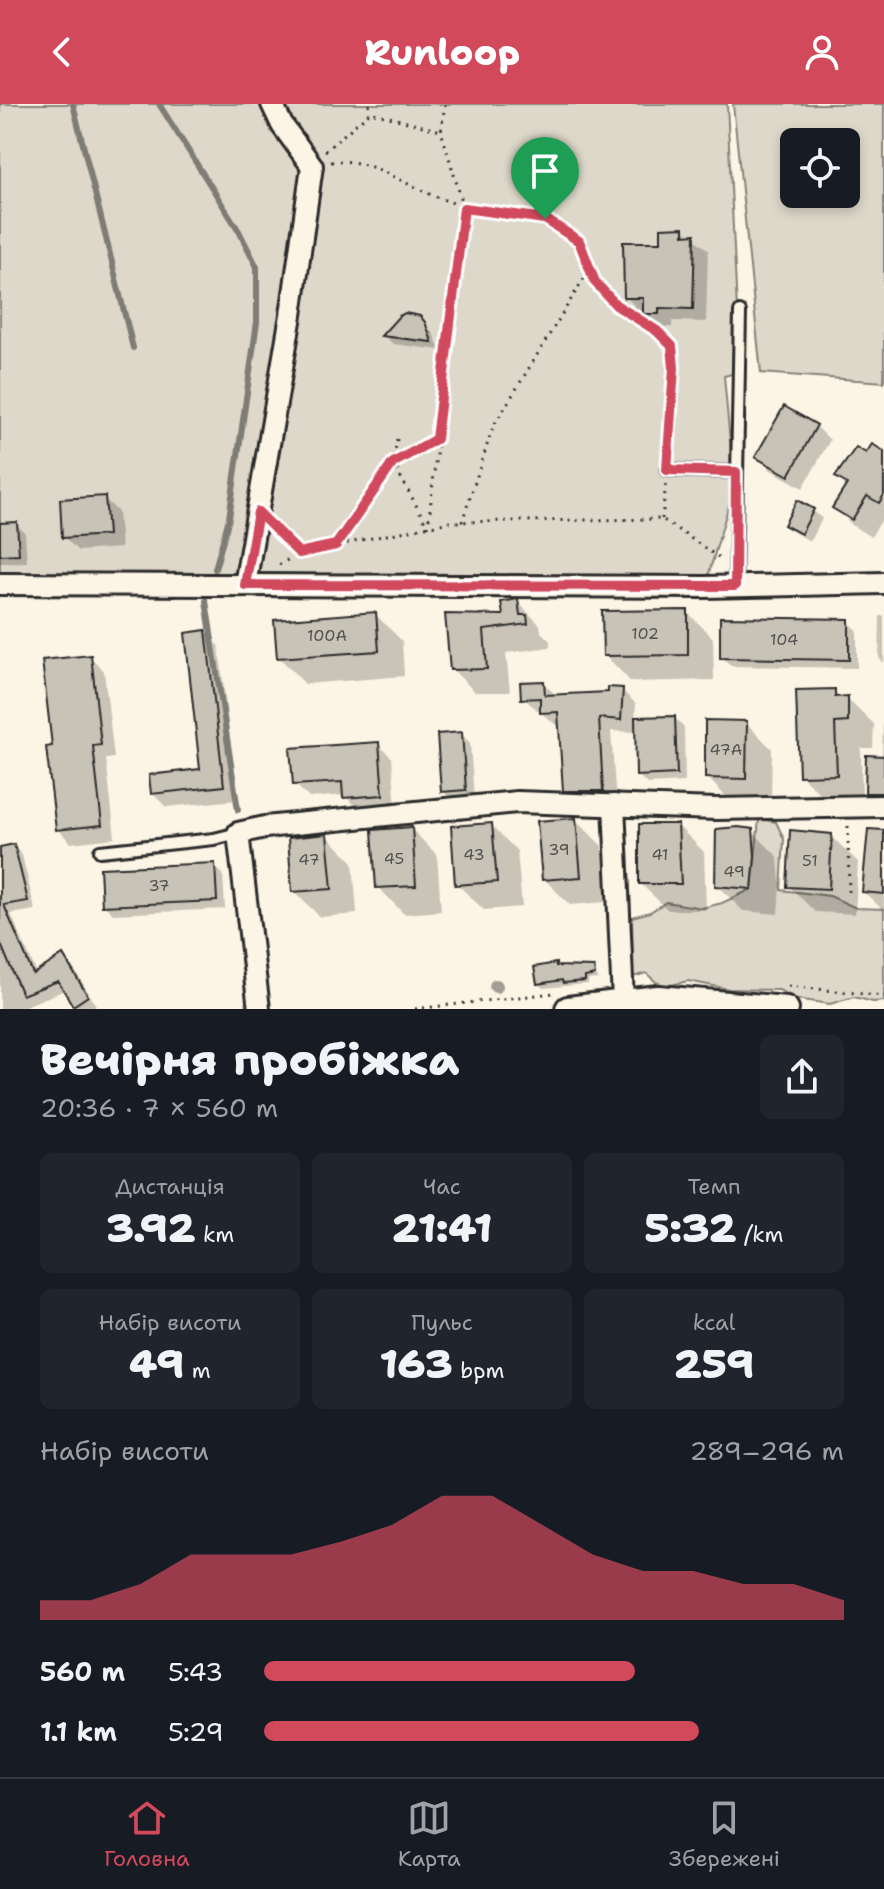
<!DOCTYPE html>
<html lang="uk">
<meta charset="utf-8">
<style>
:root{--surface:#171b24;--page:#20242c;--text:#f1f3f6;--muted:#9ea1a6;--line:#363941;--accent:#d1495b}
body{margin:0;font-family:"Shantell Sans",sans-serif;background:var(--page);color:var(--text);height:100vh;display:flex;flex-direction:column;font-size:30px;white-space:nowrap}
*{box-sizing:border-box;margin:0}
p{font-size:26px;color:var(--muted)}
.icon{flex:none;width:44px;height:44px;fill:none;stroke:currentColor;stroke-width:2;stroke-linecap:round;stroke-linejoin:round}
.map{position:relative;height:905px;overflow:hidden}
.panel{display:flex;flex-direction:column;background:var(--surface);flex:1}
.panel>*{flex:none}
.buttons{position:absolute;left:780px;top:24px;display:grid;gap:16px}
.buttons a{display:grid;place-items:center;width:80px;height:80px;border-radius:12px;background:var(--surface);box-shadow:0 4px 12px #0003;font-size:40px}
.pin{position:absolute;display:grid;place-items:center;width:68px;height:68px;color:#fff;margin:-82px -34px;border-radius:50% 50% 50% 0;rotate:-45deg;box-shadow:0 0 8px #0007}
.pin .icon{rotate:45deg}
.round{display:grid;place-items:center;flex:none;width:84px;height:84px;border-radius:12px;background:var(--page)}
.summary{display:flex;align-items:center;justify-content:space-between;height:136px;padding:0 40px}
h1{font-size:44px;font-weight:800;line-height:60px}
.stats{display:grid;grid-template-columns:repeat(3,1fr);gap:12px;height:136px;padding:8px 40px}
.stats div{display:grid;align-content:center;border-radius:12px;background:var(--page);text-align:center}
.stats b{font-size:40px;font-weight:800}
.stats small{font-size:22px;font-weight:400}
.stats p{font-size:22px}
.chart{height:224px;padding:16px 40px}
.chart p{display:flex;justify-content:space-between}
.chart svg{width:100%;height:144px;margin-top:8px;fill:var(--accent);opacity:.7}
ul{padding:0 40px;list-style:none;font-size:26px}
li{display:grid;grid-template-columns:128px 96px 1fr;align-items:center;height:60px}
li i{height:20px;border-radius:10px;background:var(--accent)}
header{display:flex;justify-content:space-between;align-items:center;height:104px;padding:0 40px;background:var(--accent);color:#fff;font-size:36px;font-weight:800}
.dock{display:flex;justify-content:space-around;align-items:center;height:112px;border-top:2px solid var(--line);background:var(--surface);font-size:22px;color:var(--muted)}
.dock a{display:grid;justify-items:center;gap:4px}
.dock .active{color:var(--accent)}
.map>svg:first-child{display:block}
.green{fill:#ded8ca;stroke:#84827a;stroke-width:2;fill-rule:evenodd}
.shadow{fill:#0003}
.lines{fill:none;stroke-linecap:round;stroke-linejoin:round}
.stream{stroke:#7d7b74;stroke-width:6}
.building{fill:#c8c3b7;stroke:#2b2b2b;stroke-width:2}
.service-casing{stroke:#2b2b2b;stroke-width:16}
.minor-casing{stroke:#2b2b2b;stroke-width:26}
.tertiary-casing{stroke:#2b2b2b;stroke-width:30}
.path{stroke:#2b2b2b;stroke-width:3;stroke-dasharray:2 6;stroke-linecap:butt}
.service{stroke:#fcf5e5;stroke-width:10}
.minor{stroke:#fcf5e5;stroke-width:20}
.tertiary{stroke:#fcf5e5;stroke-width:24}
.tree{fill:#a29e95}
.route-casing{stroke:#fff;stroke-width:16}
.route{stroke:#d1495b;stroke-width:10}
.labels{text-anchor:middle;stroke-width:6;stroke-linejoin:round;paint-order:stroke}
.number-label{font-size:16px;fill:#52514e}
</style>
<header><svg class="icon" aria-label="back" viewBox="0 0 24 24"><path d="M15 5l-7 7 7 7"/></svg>Runloop<svg class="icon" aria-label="person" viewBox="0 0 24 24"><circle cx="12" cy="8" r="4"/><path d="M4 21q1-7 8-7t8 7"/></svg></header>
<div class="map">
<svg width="884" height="905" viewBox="0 0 884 905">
<rect width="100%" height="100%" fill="#fcf5e5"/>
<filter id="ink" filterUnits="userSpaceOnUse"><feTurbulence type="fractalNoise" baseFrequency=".0125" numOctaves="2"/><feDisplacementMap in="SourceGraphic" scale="16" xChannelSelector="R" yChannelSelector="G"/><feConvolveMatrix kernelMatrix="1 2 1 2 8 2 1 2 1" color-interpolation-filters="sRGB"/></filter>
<g filter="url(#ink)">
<g class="green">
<polygon points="0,0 727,0 740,268 724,272 734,383 705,483 0,480"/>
<path d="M733,0H884V278L761,269ZM794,38H846V90H794Z"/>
<polygon points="759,715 776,718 784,735 781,786 830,792 856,804 884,805 884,897 873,898 854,893 830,900 796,895 779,886 729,885 688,877 667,882 656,878 646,869 633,873 632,813 650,808 666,798 702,804 722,799 752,785"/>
</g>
<g class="shadow">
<polygon points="683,125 708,146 706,218 672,217 672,223 659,223 645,207 640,207 626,193 663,140"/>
<polygon points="419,214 433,229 440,246 393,240 384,232"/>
<polygon points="816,322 830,336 803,384 771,366 758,352"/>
<polygon points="884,350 884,412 871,433 853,422 835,403 848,382 838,372"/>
<polygon points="104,394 118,408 121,444 78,447 64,433"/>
<polygon points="813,406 822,415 810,437 795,429 786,421"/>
<polygon points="16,420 25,429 27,458 0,459 0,421"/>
<polygon points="517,497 540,521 541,528 550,537 550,543 506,549 510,588 475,588 452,565 448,512 505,513"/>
<polygon points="687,508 713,534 714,576 631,578 605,551"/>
<polygon points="375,510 402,537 404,572 305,580 279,553"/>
<polygon points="880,512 884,512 884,559 879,554"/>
<polygon points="848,517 857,526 857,564 731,562 722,553"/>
<polygon points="206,528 219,542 237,696 166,703 153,690 202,667"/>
<polygon points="90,553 104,567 114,654 106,655 115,734 71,739 58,725"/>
<polygon points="543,579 557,592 610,589 622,586 636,600 635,615 675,614 684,623 685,678 647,680 638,671 637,628 611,627 616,699 578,699 565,686 561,621 556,621 523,594"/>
<polygon points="834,587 841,594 847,594 874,620 873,644 861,644 862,696 827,697 801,671"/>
<polygon points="883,618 884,618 884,706 867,689 882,654"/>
<polygon points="746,619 772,645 771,700 733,700 707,673"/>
<polygon points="461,630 470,639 474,694 452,696 443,687"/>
<polygon points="378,640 392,654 396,704 359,707 345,691 309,694 295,680"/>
<polygon points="576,716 602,742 606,798 570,801 544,775"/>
<polygon points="491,721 517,747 522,803 484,806 457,780"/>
<polygon points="678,722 704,748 706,806 668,806 641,780"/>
<polygon points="411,725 437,751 441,807 404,810 378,783"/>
<polygon points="752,727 778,753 780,780 778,810 743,807 717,781"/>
<polygon points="884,728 884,807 864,788"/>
<polygon points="327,732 353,758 357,810 320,813 294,787"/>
<polygon points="831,732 858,758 855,810 815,808 789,782"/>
<polygon points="13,742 22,751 35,806 11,810 37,870 63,853 72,862 96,901 90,905 79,905 65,886 18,905 0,905 0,745"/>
<polygon points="214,762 223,770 225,805 113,810 104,801"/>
<polygon points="558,864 593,865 598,875 588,876 588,880 543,884 539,880"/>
</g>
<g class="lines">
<g class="stream">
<polyline points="73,0 133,244"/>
<polyline points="159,0 239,127 257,163 257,218 229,414 215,465"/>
<polyline points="206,497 238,706"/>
</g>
</g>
<g class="building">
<polygon points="684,123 684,131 695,130 693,205 659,204 659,210 643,210 643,194 624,194 623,138 661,138 661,124"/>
<polygon points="405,209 420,212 425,218 432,238 381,232 399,212"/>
<polygon points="784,302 817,321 789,372 755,353"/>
<polygon points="872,340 884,347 884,391 879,399 867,392 852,416 832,404 847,380 835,373 856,343 866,349"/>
<polygon points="105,392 108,431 62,434 60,395"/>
<polygon points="797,396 814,405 801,430 784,421"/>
<polygon points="17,418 19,450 0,451 0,419"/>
<polygon points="518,495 520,511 527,511 528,520 484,526 487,565 450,566 445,510 503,511 501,498"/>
<polygon points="688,506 688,551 603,552 602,507"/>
<polygon points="376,508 379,547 277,554 274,516"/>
<polygon points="720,513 849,515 849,556 720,554"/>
<polygon points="206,526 224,682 151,690 149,671 200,665 185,529"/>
<polygon points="91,551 101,641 93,642 102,721 56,726 46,643 52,642 42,556"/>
<polygon points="544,577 545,591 608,588 608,583 623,584 621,616 599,614 603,687 563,687 558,608 540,609 540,594 521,595 520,578"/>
<polygon points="835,585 835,593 848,592 848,618 835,619 837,671 799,672 796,586"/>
<polygon points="675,612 677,670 636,672 635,613"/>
<polygon points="705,616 747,617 746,675 705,674"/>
<polygon points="462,628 466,686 441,688 437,630"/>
<polygon points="379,638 383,691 343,694 342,678 293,681 290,644"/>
<polygon points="866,651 884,652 884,689 865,689"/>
<polygon points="576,714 581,773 542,776 537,717"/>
<polygon points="492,719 497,778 455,781 451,722"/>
<polygon points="639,720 678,720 681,780 639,780"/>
<polygon points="412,723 416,782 376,784 372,726"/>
<polygon points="738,723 753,725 755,752 752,785 715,782 716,725"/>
<polygon points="868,725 884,726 884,790 862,788"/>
<polygon points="790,726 832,730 829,785 787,783"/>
<polygon points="327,730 332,785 292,788 288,734"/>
<polygon points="14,740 28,797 4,801 33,870 63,851 88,892 73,902 58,877 22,891 0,838 0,743"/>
<polygon points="215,759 217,797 102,802 100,764"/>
<polygon points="556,859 556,862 594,863 595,871 585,873 585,877 563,879 562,876 537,880 534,863"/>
</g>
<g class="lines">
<defs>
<g id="service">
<polyline points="667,366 736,368"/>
<polyline points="735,482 740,208"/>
<polyline points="100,747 214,735 238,729"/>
</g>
<g id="minor">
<polyline points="0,480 705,483 884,479"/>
<polyline points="245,481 291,211 312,62 282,21 272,0"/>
<polyline points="614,701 623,897"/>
<polyline points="259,905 238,729 265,723 517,698 716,705 884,702"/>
</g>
<polyline id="tertiary" points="568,905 658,894 786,905"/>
</defs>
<use href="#service" class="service-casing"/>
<use href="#minor" class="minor-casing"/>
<use href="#tertiary" class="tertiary-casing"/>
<g class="path">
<polyline points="369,0 370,8"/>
<polyline points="445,0 441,27 464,104"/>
<polyline points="325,47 370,8 441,27"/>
<path d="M331,58C366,53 397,76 427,89C439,94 451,98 463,103"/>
<polyline points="397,335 393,359 428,423"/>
<polyline points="662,415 666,379"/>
<polyline points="462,418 493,323 589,166"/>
<polyline points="274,423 299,449"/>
<polyline points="428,423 464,104 545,115 579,137 595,178 616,201 657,227 672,242 674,264 668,352"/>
<polyline points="336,440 393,359 436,335"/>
<polyline points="279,461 299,449 450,418 662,415 721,455"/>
<polyline points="848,722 849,794"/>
<polyline points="788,882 884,892"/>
<polyline points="415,905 554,889"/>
</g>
<use href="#service" class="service"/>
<use href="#minor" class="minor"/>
<use href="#tertiary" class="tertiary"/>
</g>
<circle class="tree" cx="496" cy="882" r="7"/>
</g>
<g class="lines" filter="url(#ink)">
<defs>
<polygon id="route" points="464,104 545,115 579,137 595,178 616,201 657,227 672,242 674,264 667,366 736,368 735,482 245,481 258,408 299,449 336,441 393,359 436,335"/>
</defs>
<use href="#route" class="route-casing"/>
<use href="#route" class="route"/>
</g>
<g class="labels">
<g class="number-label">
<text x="645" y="535">102</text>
<text x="327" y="537">100А</text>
<text x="784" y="541">104</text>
<text x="726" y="651">47А</text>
<text x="559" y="751">39</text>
<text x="474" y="756">43</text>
<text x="660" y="756">41</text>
<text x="394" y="760">45</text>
<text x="309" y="761">47</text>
<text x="810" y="762">51</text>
<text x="734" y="773">49</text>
<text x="159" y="787">37</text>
</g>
</g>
</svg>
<div class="buttons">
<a><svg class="icon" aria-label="locate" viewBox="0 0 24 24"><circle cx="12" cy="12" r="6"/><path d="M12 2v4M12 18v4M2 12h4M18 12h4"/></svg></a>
</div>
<div class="pin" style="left:545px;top:115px;background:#1e9e55"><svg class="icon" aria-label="arrive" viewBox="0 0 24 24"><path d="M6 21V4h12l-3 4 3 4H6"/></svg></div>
</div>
<section class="panel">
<div class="summary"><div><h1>Вечірня пробіжка</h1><p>20:36 · 7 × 560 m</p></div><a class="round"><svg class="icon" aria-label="share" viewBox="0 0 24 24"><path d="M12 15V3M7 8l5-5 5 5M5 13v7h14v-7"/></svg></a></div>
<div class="stats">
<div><p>Дистанція</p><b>3.92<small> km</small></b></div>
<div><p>Час</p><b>21:41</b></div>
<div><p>Темп</p><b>5:32<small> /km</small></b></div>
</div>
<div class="stats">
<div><p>Набір висоти</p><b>49<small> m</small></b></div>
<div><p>Пульс</p><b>163<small> bpm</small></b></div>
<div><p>kcal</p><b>259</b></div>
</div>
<div class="chart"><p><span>Набір висоти</span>289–296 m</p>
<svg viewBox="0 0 160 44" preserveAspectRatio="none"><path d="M0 44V38L10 38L20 33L30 24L40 24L50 24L60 20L70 15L80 6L90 6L100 15L110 24L120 29L130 29L140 33L150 33L160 38V44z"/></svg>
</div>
<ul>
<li><b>560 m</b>5:43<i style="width:64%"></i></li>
<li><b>1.1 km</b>5:29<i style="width:75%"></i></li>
</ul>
</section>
<nav class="dock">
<a class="active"><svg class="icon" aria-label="home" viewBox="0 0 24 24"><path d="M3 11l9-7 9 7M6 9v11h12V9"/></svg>Головна</a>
<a><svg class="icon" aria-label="map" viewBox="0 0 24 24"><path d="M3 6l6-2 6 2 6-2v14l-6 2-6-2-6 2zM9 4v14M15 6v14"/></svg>Карта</a>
<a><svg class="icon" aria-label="saved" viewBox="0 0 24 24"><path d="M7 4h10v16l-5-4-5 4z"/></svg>Збережені</a>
</nav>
